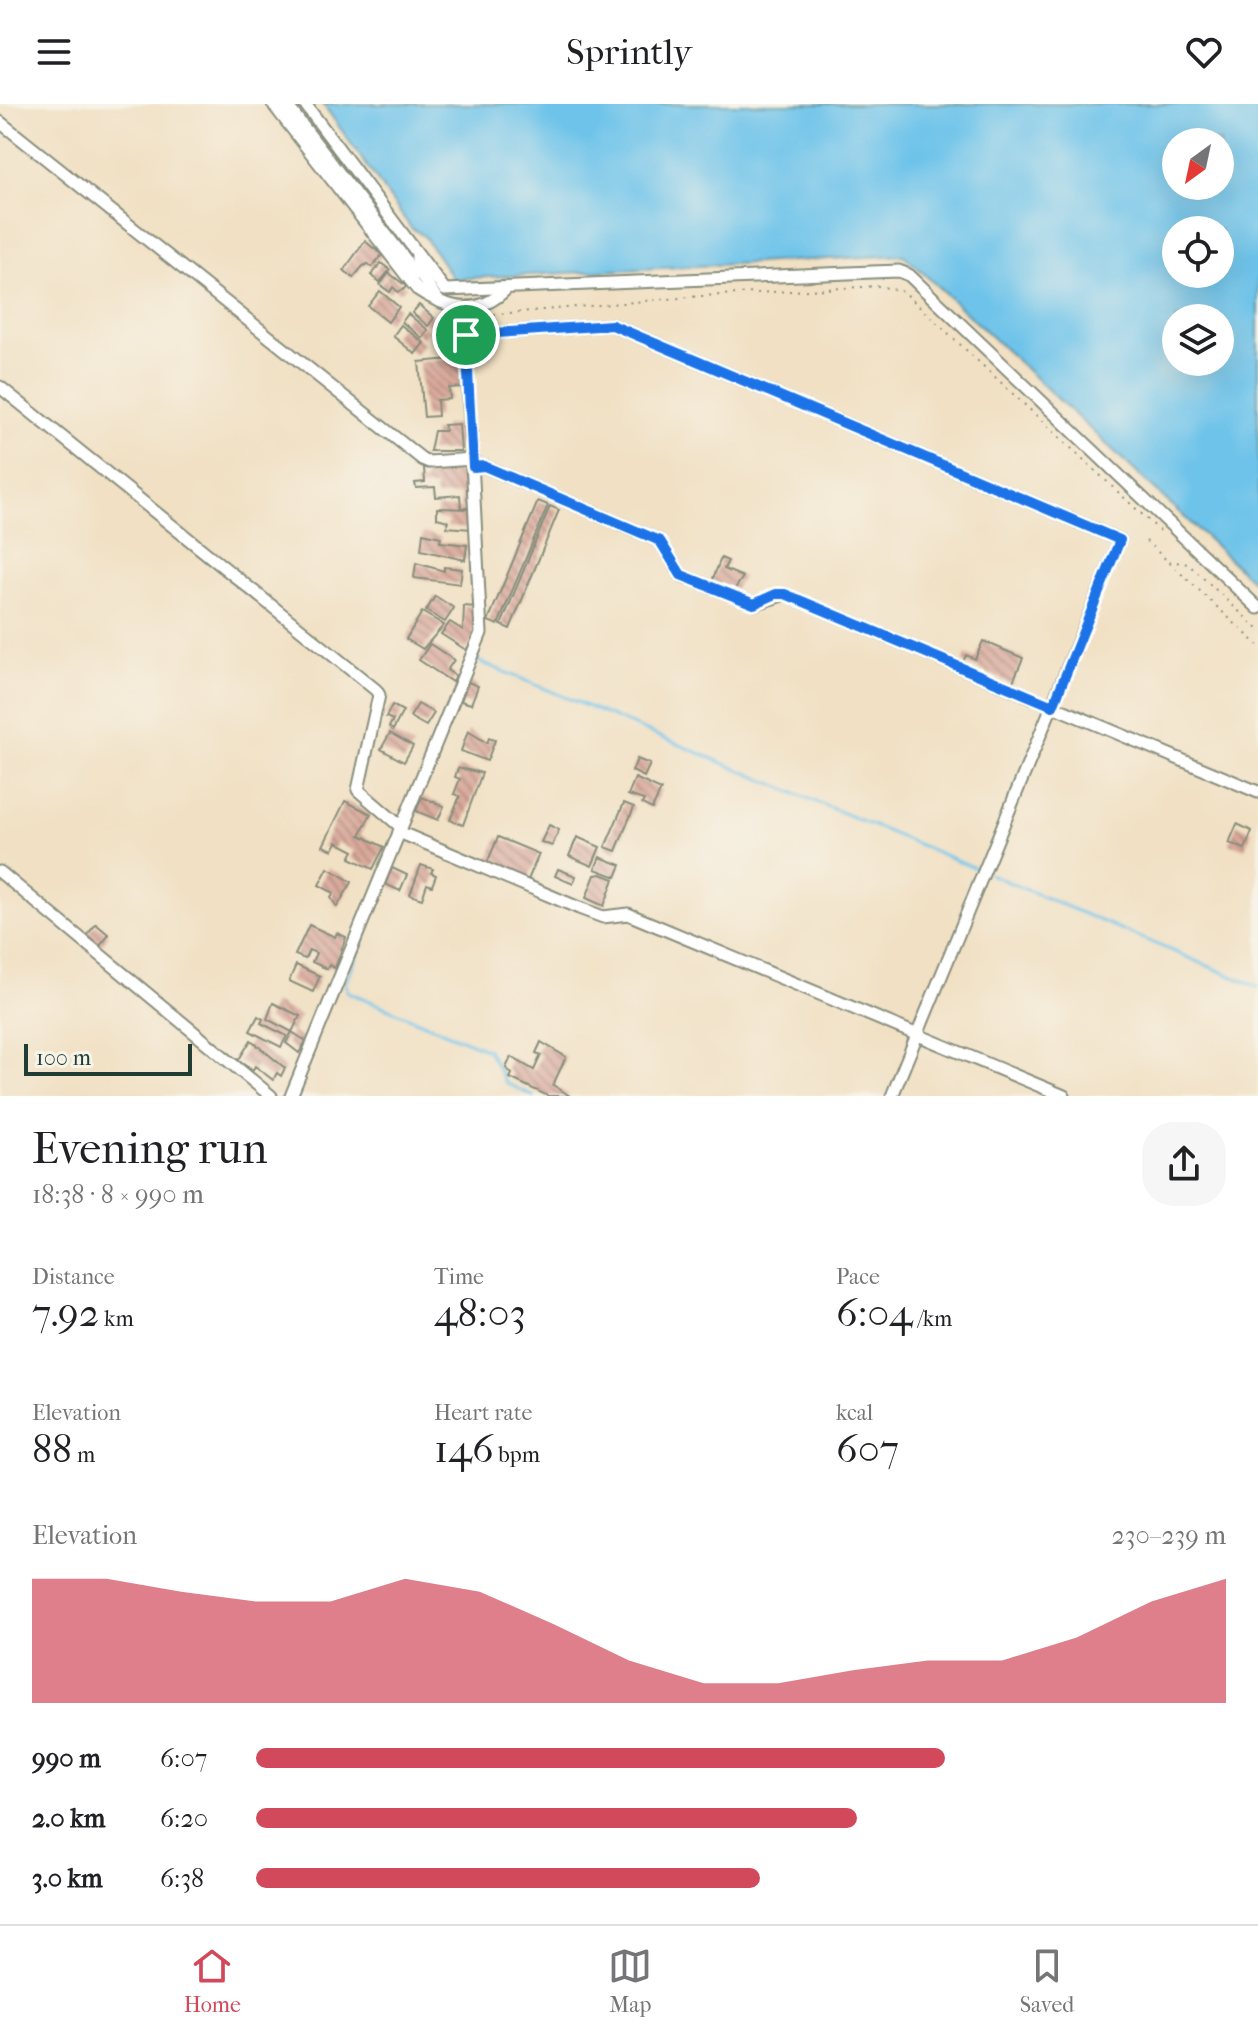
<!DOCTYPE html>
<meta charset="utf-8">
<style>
:root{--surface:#fff;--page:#f6f6f6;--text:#202124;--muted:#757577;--line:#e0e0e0;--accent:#d1495b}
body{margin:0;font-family:"IM FELL French Canon",serif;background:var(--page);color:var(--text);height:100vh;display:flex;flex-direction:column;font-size:30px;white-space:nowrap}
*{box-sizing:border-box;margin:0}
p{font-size:26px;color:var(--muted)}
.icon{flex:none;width:44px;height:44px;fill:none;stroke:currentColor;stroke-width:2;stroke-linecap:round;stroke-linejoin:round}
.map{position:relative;height:992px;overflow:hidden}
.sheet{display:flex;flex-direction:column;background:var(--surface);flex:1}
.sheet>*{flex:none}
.needle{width:52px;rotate:213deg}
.tools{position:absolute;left:1162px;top:24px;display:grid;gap:16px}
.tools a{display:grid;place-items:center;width:72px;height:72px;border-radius:50%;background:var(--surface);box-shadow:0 8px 32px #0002;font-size:40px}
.scale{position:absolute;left:24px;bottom:20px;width:168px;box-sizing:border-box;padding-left:8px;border:4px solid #1f3d34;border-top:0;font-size:22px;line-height:28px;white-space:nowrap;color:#1f3d34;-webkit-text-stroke:6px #f7f3e8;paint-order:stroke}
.pin{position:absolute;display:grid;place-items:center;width:68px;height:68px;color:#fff;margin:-34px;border:4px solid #fff;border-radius:50%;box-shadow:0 2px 8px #0007}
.round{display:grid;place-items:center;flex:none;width:84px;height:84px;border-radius:32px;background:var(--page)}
.overview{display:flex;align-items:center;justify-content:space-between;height:136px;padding:0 32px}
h1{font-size:44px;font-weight:600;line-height:60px}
.metrics{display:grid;grid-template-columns:repeat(3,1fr);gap:12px;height:136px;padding:8px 32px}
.metrics div{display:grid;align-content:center}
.metrics b{font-size:40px;font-weight:600}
.metrics small{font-size:22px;font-weight:400}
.metrics p{font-size:22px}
.chart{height:224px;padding:16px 32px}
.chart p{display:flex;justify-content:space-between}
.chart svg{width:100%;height:144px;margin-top:8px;fill:var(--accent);opacity:.7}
ul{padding:0 32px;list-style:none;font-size:26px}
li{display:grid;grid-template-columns:128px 96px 1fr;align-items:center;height:60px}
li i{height:20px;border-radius:10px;background:var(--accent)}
header{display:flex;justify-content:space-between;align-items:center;height:104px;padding:0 32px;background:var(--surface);font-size:36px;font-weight:600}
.tabs{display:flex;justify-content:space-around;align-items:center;height:112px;border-top:2px solid var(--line);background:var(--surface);font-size:22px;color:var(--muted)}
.tabs a{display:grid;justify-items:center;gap:4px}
.tabs .selected{color:var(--accent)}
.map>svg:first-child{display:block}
.water{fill:#6dc3ea;stroke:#46808f;stroke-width:2;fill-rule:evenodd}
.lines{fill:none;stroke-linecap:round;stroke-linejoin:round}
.stream{stroke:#6dc3ea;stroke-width:3}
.building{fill:url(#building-back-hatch)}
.street-casing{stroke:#888e7c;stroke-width:15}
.path{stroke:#888e7c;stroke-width:2;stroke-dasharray:2 6;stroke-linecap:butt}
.street{stroke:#fff;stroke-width:11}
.route-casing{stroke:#fff;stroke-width:16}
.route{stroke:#1a73e8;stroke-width:10}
</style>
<header><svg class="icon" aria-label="menu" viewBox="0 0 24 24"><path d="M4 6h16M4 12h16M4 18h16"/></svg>Sprintly<svg class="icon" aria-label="heart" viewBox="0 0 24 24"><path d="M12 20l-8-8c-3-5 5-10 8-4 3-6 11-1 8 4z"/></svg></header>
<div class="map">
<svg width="1258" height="992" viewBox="0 0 1258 992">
<defs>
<pattern id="building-back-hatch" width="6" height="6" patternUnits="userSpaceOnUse" patternTransform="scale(2)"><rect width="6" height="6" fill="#d8a799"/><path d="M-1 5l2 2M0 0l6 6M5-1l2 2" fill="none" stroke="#af897e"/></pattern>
</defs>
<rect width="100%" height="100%" fill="#f7f3e8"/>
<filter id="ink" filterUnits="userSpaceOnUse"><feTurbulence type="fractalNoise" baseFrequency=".0125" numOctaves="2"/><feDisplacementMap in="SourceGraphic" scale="16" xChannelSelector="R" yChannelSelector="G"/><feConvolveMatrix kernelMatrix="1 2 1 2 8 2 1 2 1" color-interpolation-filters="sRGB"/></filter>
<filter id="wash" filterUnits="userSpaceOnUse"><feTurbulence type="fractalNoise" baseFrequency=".006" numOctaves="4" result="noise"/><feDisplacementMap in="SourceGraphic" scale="32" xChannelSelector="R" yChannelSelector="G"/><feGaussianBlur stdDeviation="1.8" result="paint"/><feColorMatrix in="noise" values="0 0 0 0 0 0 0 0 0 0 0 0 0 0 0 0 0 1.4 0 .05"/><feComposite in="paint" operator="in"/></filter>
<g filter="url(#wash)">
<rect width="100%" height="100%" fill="#f1e0c3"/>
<path class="water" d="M323,0H1258V482L904,151L453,175L424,132L411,124ZM1176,38H1220V82H1176ZM1176,126H1220V170H1176ZM1176,214H1220V258H1176Z"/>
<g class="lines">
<g class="stream">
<polyline points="476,556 982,767"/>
<polyline points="989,770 1258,883"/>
<polyline points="364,836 345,879 348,888 488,946 506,979 533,992"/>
</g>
</g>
<g id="blocks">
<g class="building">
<polygon points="365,137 382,151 372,163 368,160 363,162 353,174 344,166"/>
<polygon points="381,159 390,166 380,178 371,171"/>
<polygon points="389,169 406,182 404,185 398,188 393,183 390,188 380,181"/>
<polygon points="380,187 399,203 388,218 368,202"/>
<polygon points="419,201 434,214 428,222 412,209"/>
<polygon points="408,210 428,226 422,234 402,218"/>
<polygon points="401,221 424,239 415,250 393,232"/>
<polygon points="462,254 462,283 449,284 450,295 437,296 438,312 424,313 419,258"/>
<polygon points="459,320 461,347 430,347 434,327 445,327 444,321"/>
<polygon points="465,360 470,404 461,404 460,391 436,393 435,383 416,384 415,379 425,378 424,363"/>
<polygon points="538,397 548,401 498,521 488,517"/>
<polygon points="550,402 559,406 510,525 501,521"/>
<polygon points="437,404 471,405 471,425 447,423 448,417 437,414"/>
<polygon points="423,429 441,433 440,438 467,441 465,456 421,446"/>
<polygon points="721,454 728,457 724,465 743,473 734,486 712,477"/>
<polygon points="416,459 444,467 444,463 462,465 460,480 414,474"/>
<polygon points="435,492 454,504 445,518 426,507"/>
<polygon points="464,502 476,503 474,535 466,546 441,530 450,518 463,526"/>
<polygon points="422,508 444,521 423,545 406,535"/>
<polygon points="983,537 1023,554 1012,580 963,558 966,551 975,555"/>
<polygon points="430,540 454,556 447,566 456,572 452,578 419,556"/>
<polygon points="468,578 478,582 471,600 461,597"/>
<polygon points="418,600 434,609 426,622 410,613"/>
<polygon points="392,601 403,607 393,626 389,623 393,616 386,613"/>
<polygon points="468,627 487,639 489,634 495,636 487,657 461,647"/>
<polygon points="390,629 413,642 404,658 381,645"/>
<polygon points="637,655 650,660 644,673 632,667"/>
<polygon points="458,664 482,669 463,721 450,716 460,692 454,690 460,675 455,673"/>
<polygon points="635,674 661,686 652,705 642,700 644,696 628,691"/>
<polygon points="422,693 444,702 438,716 416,707"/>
<polygon points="345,697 371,710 360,731 384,743 373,765 350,754 354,747 337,738 333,746 323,742"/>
<polygon points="624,699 634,703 616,747 605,743"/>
<polygon points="1237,720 1252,727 1245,745 1229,739"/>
<polygon points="549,721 559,726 552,742 541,738"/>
<polygon points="498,733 539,750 528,776 487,759"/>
<polygon points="577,733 600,743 592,762 569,752"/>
<polygon points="600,753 621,761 616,773 595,765"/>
<polygon points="421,761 433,765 431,769 436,771 432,782 427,780 422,795 410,791"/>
<polygon points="328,764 352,778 337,803 331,794 334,789 319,781"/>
<polygon points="392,764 407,771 400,787 385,780"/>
<polygon points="558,765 576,772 573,780 555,772"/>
<polygon points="601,770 614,775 604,802 586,794 595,771"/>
<polygon points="96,820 109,831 100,842 87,831"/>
<polygon points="309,821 335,833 337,829 346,833 335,864 329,861 327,865 312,858 316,849 309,846 305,855 295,851"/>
<polygon points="296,861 320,872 313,888 289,877"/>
<polygon points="273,899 300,912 292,928 267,915"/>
<polygon points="258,912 263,915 261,919 287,932 281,943 250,927"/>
<polygon points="292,928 306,937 299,949 286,939"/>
<polygon points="251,936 285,964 281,972 277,969 273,976 255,962 253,966 238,957"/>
<polygon points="541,938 566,953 553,981 570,992 548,992 510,974 512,970 506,964 511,953 534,966 541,951 536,949"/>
</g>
</g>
</g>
<g filter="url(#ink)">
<use href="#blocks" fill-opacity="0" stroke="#888e7c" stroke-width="2"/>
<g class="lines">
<defs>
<g id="street">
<path d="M273,0L417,185C447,205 478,214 507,184"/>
<polyline points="286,0 405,155 412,174"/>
<polyline points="305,0 445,186 872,168 899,167 909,171 1258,504"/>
<polyline points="0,18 422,355 429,358 473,355"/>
<polyline points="417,150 417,165 437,195"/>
<polyline points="466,231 612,221 1120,436 892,992"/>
<polyline points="0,283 376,586 379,591 358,686 401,723"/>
<polyline points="473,363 484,362 660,437 681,471 754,500 785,490 1258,688"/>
<polyline points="399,728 579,804 603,813 628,810 1064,992"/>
<polyline points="0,768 271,992"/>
<polyline points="291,992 481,529 464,204"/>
</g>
</defs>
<use href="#street" class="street-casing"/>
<g class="path">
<polyline points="486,211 702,192 879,182 904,188 1162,429"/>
<polyline points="1146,437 1258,541"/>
<polyline points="1169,457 1188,460 1258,525"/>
</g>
<use href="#street" class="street"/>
</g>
</g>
<g class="lines" filter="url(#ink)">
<defs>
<polygon id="route" points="612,221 1120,436 1053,602 785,490 776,490 754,500 681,471 660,437 484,362 473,363 466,231"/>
</defs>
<use href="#route" class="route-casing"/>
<use href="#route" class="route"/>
</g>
</svg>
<div class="tools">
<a><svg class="needle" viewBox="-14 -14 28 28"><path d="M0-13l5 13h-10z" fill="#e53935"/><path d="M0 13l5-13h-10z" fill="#757577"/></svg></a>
<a><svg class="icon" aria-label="locate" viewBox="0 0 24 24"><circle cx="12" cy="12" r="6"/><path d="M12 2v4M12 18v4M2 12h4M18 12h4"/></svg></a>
<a><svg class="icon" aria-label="layers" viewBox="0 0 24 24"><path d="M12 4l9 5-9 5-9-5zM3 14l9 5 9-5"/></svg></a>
</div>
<div class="scale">100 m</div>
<div class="pin" style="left:466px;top:231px;background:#1e9e55"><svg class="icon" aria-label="arrive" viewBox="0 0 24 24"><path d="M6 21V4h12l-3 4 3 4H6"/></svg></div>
</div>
<section class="sheet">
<div class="overview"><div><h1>Evening run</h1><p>18:38 · 8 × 990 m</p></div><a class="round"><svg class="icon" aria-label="share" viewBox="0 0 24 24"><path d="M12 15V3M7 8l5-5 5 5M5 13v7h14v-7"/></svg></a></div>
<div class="metrics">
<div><p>Distance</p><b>7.92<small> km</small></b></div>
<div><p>Time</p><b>48:03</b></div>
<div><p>Pace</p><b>6:04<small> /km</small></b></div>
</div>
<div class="metrics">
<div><p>Elevation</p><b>88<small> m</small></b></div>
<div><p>Heart rate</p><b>146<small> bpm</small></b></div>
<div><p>kcal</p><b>607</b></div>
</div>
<div class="chart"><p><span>Elevation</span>230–239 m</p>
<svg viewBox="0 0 160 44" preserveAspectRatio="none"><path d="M0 44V6L10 6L20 10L30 13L40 13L50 6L60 10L70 20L80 31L90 38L100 38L110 34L120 31L130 31L140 24L150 13L160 6V44z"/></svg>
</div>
<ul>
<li><b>990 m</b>6:07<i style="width:71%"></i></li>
<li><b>2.0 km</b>6:20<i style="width:62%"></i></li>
<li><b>3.0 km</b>6:38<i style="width:52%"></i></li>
</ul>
</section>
<nav class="tabs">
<a class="selected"><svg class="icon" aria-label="home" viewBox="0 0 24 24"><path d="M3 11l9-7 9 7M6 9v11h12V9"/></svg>Home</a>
<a><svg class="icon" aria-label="map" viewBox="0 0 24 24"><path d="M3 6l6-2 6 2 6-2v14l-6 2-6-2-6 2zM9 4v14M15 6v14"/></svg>Map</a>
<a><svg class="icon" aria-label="saved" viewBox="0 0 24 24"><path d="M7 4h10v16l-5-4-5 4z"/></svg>Saved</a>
</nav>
